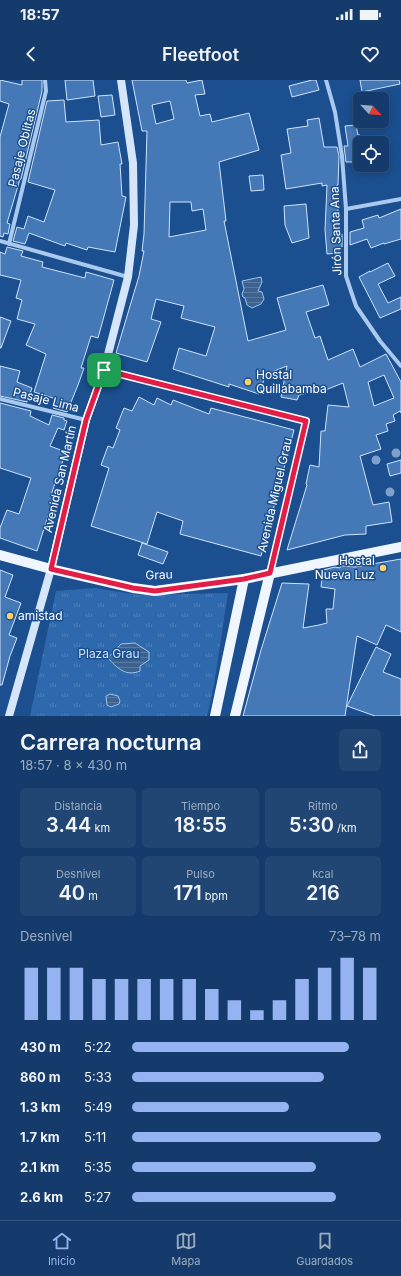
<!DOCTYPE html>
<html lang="es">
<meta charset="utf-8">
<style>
:root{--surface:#143b6b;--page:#214673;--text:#f1f3f6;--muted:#9dadc1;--line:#33557e;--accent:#95b2f1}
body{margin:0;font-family:Inter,sans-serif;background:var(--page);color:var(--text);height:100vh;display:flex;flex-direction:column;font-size:15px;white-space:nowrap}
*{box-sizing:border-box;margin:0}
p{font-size:13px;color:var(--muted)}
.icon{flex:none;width:22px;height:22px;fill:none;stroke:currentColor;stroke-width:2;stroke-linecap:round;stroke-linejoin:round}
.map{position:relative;height:636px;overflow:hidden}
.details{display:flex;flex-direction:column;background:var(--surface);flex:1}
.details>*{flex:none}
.needle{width:26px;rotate:116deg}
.fabs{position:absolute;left:353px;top:12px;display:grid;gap:8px}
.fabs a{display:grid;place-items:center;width:36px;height:36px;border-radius:6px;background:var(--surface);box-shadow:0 2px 10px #0003,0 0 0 1px var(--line);font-size:20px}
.pin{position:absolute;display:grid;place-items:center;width:34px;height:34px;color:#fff;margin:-17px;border-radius:8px;box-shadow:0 2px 6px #0006}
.round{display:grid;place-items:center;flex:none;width:42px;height:42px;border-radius:6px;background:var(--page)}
.headline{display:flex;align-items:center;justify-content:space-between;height:68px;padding:0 20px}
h1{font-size:22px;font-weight:600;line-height:30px}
.stats{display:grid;grid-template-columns:repeat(3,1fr);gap:6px;height:68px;padding:4px 20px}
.stats div{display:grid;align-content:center;border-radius:6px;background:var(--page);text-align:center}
.stats b{font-size:20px;font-weight:600}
.stats small{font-size:11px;font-weight:400}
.stats p{font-size:11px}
.chart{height:112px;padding:8px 20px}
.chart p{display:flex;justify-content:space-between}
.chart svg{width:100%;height:72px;margin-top:4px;stroke:var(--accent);stroke-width:6}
ul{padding:0 20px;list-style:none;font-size:13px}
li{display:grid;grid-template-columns:64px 48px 1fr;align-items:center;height:30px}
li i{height:10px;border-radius:5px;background:var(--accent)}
.status{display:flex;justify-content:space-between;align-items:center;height:28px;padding:0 20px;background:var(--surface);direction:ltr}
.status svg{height:11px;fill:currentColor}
header{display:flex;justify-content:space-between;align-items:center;height:52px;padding:0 20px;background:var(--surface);font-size:18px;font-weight:600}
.tab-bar{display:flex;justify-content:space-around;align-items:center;height:56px;border-top:1px solid var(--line);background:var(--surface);font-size:11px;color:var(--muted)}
.tab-bar a{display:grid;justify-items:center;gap:2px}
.tab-bar .current{color:var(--accent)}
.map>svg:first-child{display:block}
.grass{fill:url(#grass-tufts)}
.water{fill:url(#water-rules);stroke:#9cc4f0}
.building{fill:#4478b7;stroke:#cfe3fa;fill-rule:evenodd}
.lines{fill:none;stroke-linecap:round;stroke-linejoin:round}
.minor{stroke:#a9c9ee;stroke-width:4}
.secondary{stroke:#d6e6fa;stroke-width:8}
.primary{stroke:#f0f6ff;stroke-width:10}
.tree{fill:#7ea0ca}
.route-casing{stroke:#fff;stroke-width:8}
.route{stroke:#e11d48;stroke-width:5}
.poi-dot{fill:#ffd166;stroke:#1b4f8f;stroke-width:1.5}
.labels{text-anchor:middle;stroke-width:3;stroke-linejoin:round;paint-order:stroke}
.street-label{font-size:12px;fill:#fff;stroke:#1b4f8f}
.poi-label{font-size:12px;fill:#fff;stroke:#1b4f8f;text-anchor:start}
.park-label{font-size:12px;fill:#cfe3fa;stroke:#1b4f8f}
</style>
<div class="status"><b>18:57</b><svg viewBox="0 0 49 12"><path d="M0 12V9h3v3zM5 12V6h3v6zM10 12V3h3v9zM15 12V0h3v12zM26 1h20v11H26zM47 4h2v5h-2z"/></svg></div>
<header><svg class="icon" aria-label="back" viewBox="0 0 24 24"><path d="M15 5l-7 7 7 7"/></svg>Fleetfoot<svg class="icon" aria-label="heart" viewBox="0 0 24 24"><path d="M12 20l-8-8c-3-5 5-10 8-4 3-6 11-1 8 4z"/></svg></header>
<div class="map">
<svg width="401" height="636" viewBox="0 0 401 636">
<defs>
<pattern id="grass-tufts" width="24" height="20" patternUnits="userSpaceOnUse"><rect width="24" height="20" fill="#2e69ad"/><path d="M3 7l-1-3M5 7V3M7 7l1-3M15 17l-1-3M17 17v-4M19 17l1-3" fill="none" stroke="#4d80b9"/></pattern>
<pattern id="water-rules" width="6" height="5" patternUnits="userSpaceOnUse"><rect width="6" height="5" fill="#3c6290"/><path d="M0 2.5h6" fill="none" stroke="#597aa1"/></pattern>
</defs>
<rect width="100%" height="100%" fill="#1b4f8f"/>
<polygon class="grass" points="95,508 139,515 228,513 214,605 207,636 30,636 56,511"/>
<g class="water">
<polygon points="261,197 262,202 258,211 262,212 264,219 261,224 252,228 247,225 245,218 243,217 242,214 244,209 242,201"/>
<path d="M135,563L149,572V580L140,586V591C126,597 117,588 108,578L121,564Z"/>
<polygon points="110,614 118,616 120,621 119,624 111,627 107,625 106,616"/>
</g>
<g class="building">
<polygon points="0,0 22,5 22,0 42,0 42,11 21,99 20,99 7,143 10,144 8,154 4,153 3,157 0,156 0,57 9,24 0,21"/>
<polygon points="65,0 93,0 95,16 67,20"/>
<path d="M132,0H186L187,3L202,0L205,14L195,15L200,36L210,34L212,42L249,33L259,70L219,82L226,141H224L248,261L286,250L277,218L323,205L329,225L306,232L315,258L320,256L328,280L353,269L360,287L386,274L401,302V333L400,331L393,335L395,341L386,344L388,351L376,355L381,369L360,376L373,425L389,422L392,442L366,446V454L345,455L287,470L307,405L306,404L310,385L319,387L321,351H325L328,325L349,327L343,303L323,311V309L299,315L297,320L281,317L287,286L266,294L259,314L229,304V307L173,289L179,268L206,276L215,247L181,238L184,226L156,219L151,239L161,242L147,282L116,273L139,196L144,171H142L144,154L147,51H142ZM170,21L174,39L156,44L152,25ZM170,122H191L192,131L203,129L206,150L169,157ZM384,295L394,318L374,326L368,302Z"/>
<polygon points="312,0 316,0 319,10 292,17 289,6"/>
<polygon points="360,0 399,0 400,4 362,12"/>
<polygon points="112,15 115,35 101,37 98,16"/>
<polygon points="64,20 66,42 99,40 101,65 118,62 122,84 120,84 122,116 126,117 115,172 88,167 87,170 66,163 65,166 29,153 25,164 13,161 17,147 24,149 28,136 44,142 55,110 28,102 47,21"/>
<polygon points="319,38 324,67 337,67 339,76 338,105 337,105 339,156 342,154 342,167 339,168 339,173 327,174 325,150 327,105 322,106 322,103 286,109 281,75 291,73 287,49 308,46 307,40"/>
<polygon points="356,45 358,55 360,55 360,82 346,82 344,66 348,66 345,46"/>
<polygon points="263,95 264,110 251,111 249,96"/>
<polygon points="306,124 309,158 292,163 285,145 284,126"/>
<polygon points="401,129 401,159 384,164 384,163 371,168 367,159 350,165 350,152 364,148 362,140 378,135 379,138"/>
<polygon points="7,167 23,171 21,176 43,182 42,187 85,198 86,192 114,200 98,258 91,256 81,288 84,288 78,305 67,332 53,328 56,319 34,312 46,274 26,265 35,244 17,239 22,220 16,218 21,200 0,195 0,172 5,174"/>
<polygon points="388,183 395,196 378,204 388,223 401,217 401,229 380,238 359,197 370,191 370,192"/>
<polygon points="0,237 11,241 1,268 0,268"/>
<polygon points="0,286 20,291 17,302 32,308 27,322 0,316"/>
<polygon points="139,317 154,325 157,318 171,325 173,320 209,334 211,328 294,350 261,476 180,454 183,441 157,432 147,464 91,446 109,388 101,385 108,366 113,368 120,350 116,348 124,328 132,331"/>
<polygon points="0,323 31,331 30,336 49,345 52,335 64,338 64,340 67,341 64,350 58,348 50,366 66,372 51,415 54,417 37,471 0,458 0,448 7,430 19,434 31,398 0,388"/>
<polygon points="401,380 401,393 390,396 387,384"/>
<polygon points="142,463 168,472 163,484 138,475"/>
<polygon points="401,479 401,552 386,545 377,565 357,556 345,636 243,636 261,570 282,503 309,504 303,548 319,545 327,543 326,529 333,529 335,509 321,507 323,490 335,487 340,488 341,486 343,486 355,487"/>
<polygon points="0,490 13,495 5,517 21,523 9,555 17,558 10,576 2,605 0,605"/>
<polygon points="376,567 391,574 383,592 401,599 401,636 375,636 347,626"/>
</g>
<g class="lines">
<g class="minor">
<polyline points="326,0 335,32 342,76 346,129 346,196 356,226 380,261 401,286"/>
<polyline points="346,129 401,119"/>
<polyline points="0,161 128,197"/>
<polyline points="9,164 46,11 45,0"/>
<polyline points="104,290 306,341 270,493"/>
<polyline points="0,319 86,340"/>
</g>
<polyline class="secondary" points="9,636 51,489 86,340 104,290 128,197 134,145 133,83 121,0"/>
<g class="primary">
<polyline points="0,475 51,489 133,508 155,511 244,499 401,467"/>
<polyline points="215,636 244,499"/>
<polyline points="235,636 270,493"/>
</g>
</g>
<g class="tree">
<circle cx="396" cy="373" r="4.5"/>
<circle cx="376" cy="380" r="4.5"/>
<circle cx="390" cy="412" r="4.5"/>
</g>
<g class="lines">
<defs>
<polygon id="route" points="104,290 306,341 270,493 244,499 155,511 133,508 51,489 86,340"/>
</defs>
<use href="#route" class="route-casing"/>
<use href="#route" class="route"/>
</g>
<g class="poi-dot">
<circle cx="248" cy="302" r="4"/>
<circle cx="383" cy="488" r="4"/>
<circle cx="10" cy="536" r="4"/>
</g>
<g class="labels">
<g class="street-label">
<text transform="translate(22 68) rotate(-76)" y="4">Pasaje Oblitas</text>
<text transform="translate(336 151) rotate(-92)" y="4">Jirón Santa Ana</text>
<text transform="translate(46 320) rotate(14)" y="4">Pasaje Lima</text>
<text transform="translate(60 399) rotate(-77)" y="4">Avenida San Martín</text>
<text transform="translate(275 415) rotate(-77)" y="4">Avenida Miguel Grau</text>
<text transform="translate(159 495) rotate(-2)" y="4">Grau</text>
</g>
<g class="poi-label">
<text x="256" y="299">Hostal<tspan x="256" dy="14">Quillabamba</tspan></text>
<text x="375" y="485" text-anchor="end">Hostal<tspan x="375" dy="14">Nueva Luz</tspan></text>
<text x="18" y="540">amistad</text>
</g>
<g class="park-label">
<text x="109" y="578">Plaza Grau</text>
</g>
</g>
</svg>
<div class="fabs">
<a><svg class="needle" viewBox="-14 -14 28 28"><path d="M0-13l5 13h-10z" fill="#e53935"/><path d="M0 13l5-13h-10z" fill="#9dadc1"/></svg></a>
<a><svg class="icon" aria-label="locate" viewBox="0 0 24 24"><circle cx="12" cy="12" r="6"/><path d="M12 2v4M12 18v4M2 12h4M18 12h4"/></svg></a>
</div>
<div class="pin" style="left:104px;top:290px;background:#1e9e55"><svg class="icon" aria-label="arrive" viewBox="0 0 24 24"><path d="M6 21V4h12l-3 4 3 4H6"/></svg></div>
</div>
<section class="details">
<div class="headline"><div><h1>Carrera nocturna</h1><p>18:57 · 8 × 430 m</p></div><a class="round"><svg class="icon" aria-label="share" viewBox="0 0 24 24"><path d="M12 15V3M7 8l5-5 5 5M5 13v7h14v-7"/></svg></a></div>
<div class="stats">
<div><p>Distancia</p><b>3.44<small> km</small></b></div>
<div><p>Tiempo</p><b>18:55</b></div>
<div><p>Ritmo</p><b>5:30<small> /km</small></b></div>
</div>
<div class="stats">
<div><p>Desnivel</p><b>40<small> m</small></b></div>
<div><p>Pulso</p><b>171<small> bpm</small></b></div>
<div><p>kcal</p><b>216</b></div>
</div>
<div class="chart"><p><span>Desnivel</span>73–78 m</p>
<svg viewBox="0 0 160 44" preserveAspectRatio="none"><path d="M5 44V12M15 44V12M25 44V12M35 44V19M45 44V19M55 44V19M65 44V19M75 44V19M85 44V25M95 44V32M105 44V38M115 44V32M125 44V19M135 44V12M145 44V6M155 44V12"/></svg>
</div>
<ul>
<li><b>430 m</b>5:22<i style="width:87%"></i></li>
<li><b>860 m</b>5:33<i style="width:77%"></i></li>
<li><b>1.3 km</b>5:49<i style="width:63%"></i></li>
<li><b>1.7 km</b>5:11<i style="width:100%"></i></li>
<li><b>2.1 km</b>5:35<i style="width:74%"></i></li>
<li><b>2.6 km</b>5:27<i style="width:82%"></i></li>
</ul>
</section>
<nav class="tab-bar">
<a class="current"><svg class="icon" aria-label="home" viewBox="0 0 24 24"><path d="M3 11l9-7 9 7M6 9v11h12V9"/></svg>Inicio</a>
<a><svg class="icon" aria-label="map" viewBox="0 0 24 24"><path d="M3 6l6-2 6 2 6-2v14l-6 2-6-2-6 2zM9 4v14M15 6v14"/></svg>Mapa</a>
<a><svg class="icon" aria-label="saved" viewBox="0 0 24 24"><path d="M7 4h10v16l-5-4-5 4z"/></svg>Guardados</a>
</nav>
